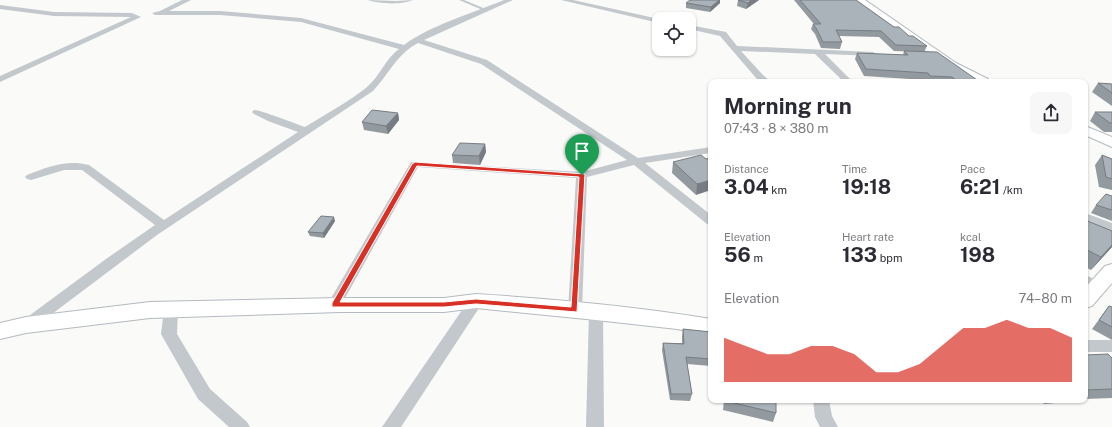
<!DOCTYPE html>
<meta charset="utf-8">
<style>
:root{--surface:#fff;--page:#f7f7f7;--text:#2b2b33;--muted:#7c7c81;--accent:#d93025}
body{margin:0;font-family:"Public Sans",sans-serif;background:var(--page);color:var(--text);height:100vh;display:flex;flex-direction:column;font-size:15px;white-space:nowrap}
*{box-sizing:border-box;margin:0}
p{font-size:13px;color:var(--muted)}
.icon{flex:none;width:22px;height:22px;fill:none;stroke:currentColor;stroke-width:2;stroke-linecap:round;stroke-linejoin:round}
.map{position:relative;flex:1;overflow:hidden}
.side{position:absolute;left:708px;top:79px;width:380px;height:324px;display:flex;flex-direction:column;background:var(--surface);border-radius:8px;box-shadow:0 1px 3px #0004}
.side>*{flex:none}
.tools{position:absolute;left:652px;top:12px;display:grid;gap:8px}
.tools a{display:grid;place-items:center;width:44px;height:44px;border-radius:8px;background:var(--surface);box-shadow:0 1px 3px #0004;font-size:20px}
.pin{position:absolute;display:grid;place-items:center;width:34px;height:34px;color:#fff;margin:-41px -17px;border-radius:50% 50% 50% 0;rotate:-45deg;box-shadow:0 0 4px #0007}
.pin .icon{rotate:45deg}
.round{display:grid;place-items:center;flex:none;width:42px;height:42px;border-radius:8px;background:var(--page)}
.summary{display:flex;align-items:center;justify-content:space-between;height:68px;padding:0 16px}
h1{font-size:22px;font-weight:700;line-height:30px}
.metrics{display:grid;grid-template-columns:repeat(3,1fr);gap:6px;height:68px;padding:4px 16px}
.metrics div{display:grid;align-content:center}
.metrics b{font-size:20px;font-weight:700}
.metrics small{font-size:11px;font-weight:400}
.metrics p{font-size:11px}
.chart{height:112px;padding:8px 16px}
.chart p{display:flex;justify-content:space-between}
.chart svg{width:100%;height:72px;margin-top:4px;fill:var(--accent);opacity:.7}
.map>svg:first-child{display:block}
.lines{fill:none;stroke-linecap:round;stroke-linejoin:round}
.secondary-casing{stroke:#b3babf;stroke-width:2}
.lane{fill:#c3c8cc;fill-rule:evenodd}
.street{fill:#c3c8cc;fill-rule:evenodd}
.secondary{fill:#fff;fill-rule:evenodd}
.wall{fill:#929a9f}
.shaded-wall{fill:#777d82}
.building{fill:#aab3b9;stroke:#777d82}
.route{fill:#d93025;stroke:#fff;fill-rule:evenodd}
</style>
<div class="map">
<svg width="1112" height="427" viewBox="0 0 1112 427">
<rect width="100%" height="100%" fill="#fafaf8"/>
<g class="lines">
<defs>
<g id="secondary">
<polygon points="854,0 865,0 956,63 988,79 990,82 975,82 948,67"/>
<polygon points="1085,126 1112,137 1112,147 1085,135"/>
<polygon points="1112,264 1112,283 1092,306 1085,308 1085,288 1105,266"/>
<path d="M476,294C554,299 634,306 711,319V335L677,329L596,320L476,308L444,312H340L150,318L26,333L0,339V323L26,317L150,302L340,298H444Z"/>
</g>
</defs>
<use href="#secondary" class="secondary-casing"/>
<g class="lane">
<path d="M368,0L396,1L413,0C402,5 379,4 368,0Z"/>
<polygon points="459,0 464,0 488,10 485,11"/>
</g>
<g class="street">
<path d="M182,0H191L169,11H220L301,18L404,45C431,25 473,13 504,0H513L424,40L487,60L638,158L711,147V153L645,163L711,215V225L707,224L634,165L587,177L582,310L580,314L575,315L570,314L568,310L576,178L418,167L339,309L334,310L329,309L327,305L411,162L582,172L627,160L481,64L418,43C397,54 389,74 373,91L157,235L32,329L27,331L22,329L20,325L22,321L106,259L155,225L82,170H64L31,180L27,179L25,177L27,175C47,167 67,159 89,165L164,220L298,132L268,121L254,114L252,112L254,110C258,109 297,124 305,127C324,115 350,101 367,87C380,76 386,58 399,49L301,22L220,15H155L152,13L160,11Z"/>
<polygon points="561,0 573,0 659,19 659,23"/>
<polygon points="0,5 54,12 132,13 141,17 0,82 0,76 131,17 54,16 0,9"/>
<polygon points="689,25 726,32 737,46 873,52 877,54 873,56 825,54 853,82 844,82 815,54 741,51 762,74 771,82 762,82 756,78 720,36 689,29"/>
<polygon points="1085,213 1112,223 1112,231 1085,221"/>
<polygon points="1085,275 1104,283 1106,286 1104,289 1099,291 1085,285"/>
<polygon points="476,296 481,297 483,301 481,305 401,427 382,427 471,297"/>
<polygon points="171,305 176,306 178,310 177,334 210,389 247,422 250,427 229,427 198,399 161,334 164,310 166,306"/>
<polygon points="596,307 601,308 603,312 604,427 586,427 589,312 591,308"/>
<rect x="1085" y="340" width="27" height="12"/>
<polygon points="813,400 829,400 832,416 838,427 820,427 815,417"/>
</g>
<use href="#secondary" class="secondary"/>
</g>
<g class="wall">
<polygon points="738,0 759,0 746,9 737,6"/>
<polygon points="794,0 856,0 894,27 909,36 927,46 924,52 894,51 879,37 839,36 842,42 840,49 821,48 815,34 811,29 813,24 814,24"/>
<polygon points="686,3 720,3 710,12 686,8"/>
<polygon points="904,51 980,82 926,82 925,80 864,76 855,59 857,53 903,55"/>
<polygon points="1098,83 1112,84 1112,106 1092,92"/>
<polygon points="1095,112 1112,112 1112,132 1104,132 1090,121"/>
<polygon points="398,113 399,120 388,134 364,130 362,122"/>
<polygon points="485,144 486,152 480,165 453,163 452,155"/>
<polygon points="1102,155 1112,159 1112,190 1099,187 1095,165"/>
<polygon points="706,159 696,195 672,173 673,162"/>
<polygon points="1112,196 1112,221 1091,213 1096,205"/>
<polygon points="1085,220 1112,231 1112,247 1091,270 1085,267"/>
<polygon points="335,221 324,238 310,236 308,232"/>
<polygon points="1109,306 1112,307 1112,340 1092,329"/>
<polygon points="683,329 711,332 711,366 687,364 692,394 690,401 670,400 662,350 663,343 682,343 682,336"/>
<polygon points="1085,355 1112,358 1112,398 1085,399"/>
<polygon points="724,400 776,400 776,413 773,422 723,410"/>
<polygon points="1041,400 1080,400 1079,401 1044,404"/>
</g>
<g class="shaded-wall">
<polygon points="719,0 720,0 720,3 710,12 711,7"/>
<polygon points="751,0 759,0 746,9 748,3"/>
<polygon points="398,113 399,120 388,134 386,126"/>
<polygon points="485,144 486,152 480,165 479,156"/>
<polygon points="711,180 711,190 696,195 697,184"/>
<polygon points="334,217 335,221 324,238 323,233"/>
<polygon points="1112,245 1112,247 1111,248 1091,270 1101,257"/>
</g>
<g class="building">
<polygon points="690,0 719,0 711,7 686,3"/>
<polygon points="738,0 751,0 748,3"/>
<polygon points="800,0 856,0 894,27 899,27 909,36 913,36 927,46 896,45 881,31 836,30 842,42 823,42 816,28 813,24 821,24"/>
<polygon points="904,51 937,52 980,82 959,82 952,77 930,76 928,73 866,69 857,53 908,55"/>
<polygon points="1098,83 1112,84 1112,93"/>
<polygon points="372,110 398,113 386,126 362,122"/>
<polygon points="1095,112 1112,112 1112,123 1110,123"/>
<polygon points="460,143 485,144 479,156 452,155"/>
<polygon points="701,155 706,159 711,157 711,180 697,184 673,162"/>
<polygon points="1102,155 1112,159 1112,179 1106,177"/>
<polygon points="1106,194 1112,196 1112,210 1096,205"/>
<polygon points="321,216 334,217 323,233 308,232"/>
<polygon points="1085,220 1112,231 1112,245 1101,257 1085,249"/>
<polygon points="1109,306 1112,307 1112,327 1099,320"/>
<polygon points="683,329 711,332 711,359 686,357 692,394 671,394 663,343 684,344"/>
<polygon points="1108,354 1112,358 1112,389 1085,390 1087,392 1085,392 1085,355"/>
<polygon points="726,400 776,400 776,413 726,401"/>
</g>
<path class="route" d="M415,162L585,174L577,312L476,304L444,307H332V303L412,164ZM417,166L579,177L571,307L476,299L444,302H340Z"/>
</svg>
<div class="tools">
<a><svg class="icon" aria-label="locate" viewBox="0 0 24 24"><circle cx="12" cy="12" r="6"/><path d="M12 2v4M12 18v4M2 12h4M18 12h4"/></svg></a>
</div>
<div class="pin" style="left:582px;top:175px;background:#1e9e55"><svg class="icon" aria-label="arrive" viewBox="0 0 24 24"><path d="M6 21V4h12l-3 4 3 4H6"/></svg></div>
<section class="side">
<div class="summary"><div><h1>Morning run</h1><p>07:43 · 8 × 380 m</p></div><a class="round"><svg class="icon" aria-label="share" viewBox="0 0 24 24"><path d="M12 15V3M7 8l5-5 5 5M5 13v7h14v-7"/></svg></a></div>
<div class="metrics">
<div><p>Distance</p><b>3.04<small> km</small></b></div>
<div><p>Time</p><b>19:18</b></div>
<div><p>Pace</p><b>6:21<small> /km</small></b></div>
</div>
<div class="metrics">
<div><p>Elevation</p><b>56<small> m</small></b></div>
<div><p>Heart rate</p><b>133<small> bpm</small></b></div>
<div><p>kcal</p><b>198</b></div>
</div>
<div class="chart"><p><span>Elevation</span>74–80 m</p>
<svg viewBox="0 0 160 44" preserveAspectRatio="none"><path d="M0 44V17L10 22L20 27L30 27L40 22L50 22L60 27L70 38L80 38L90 33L100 22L110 11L120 11L130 6L140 11L150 11L160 17V44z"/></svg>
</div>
</section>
</div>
